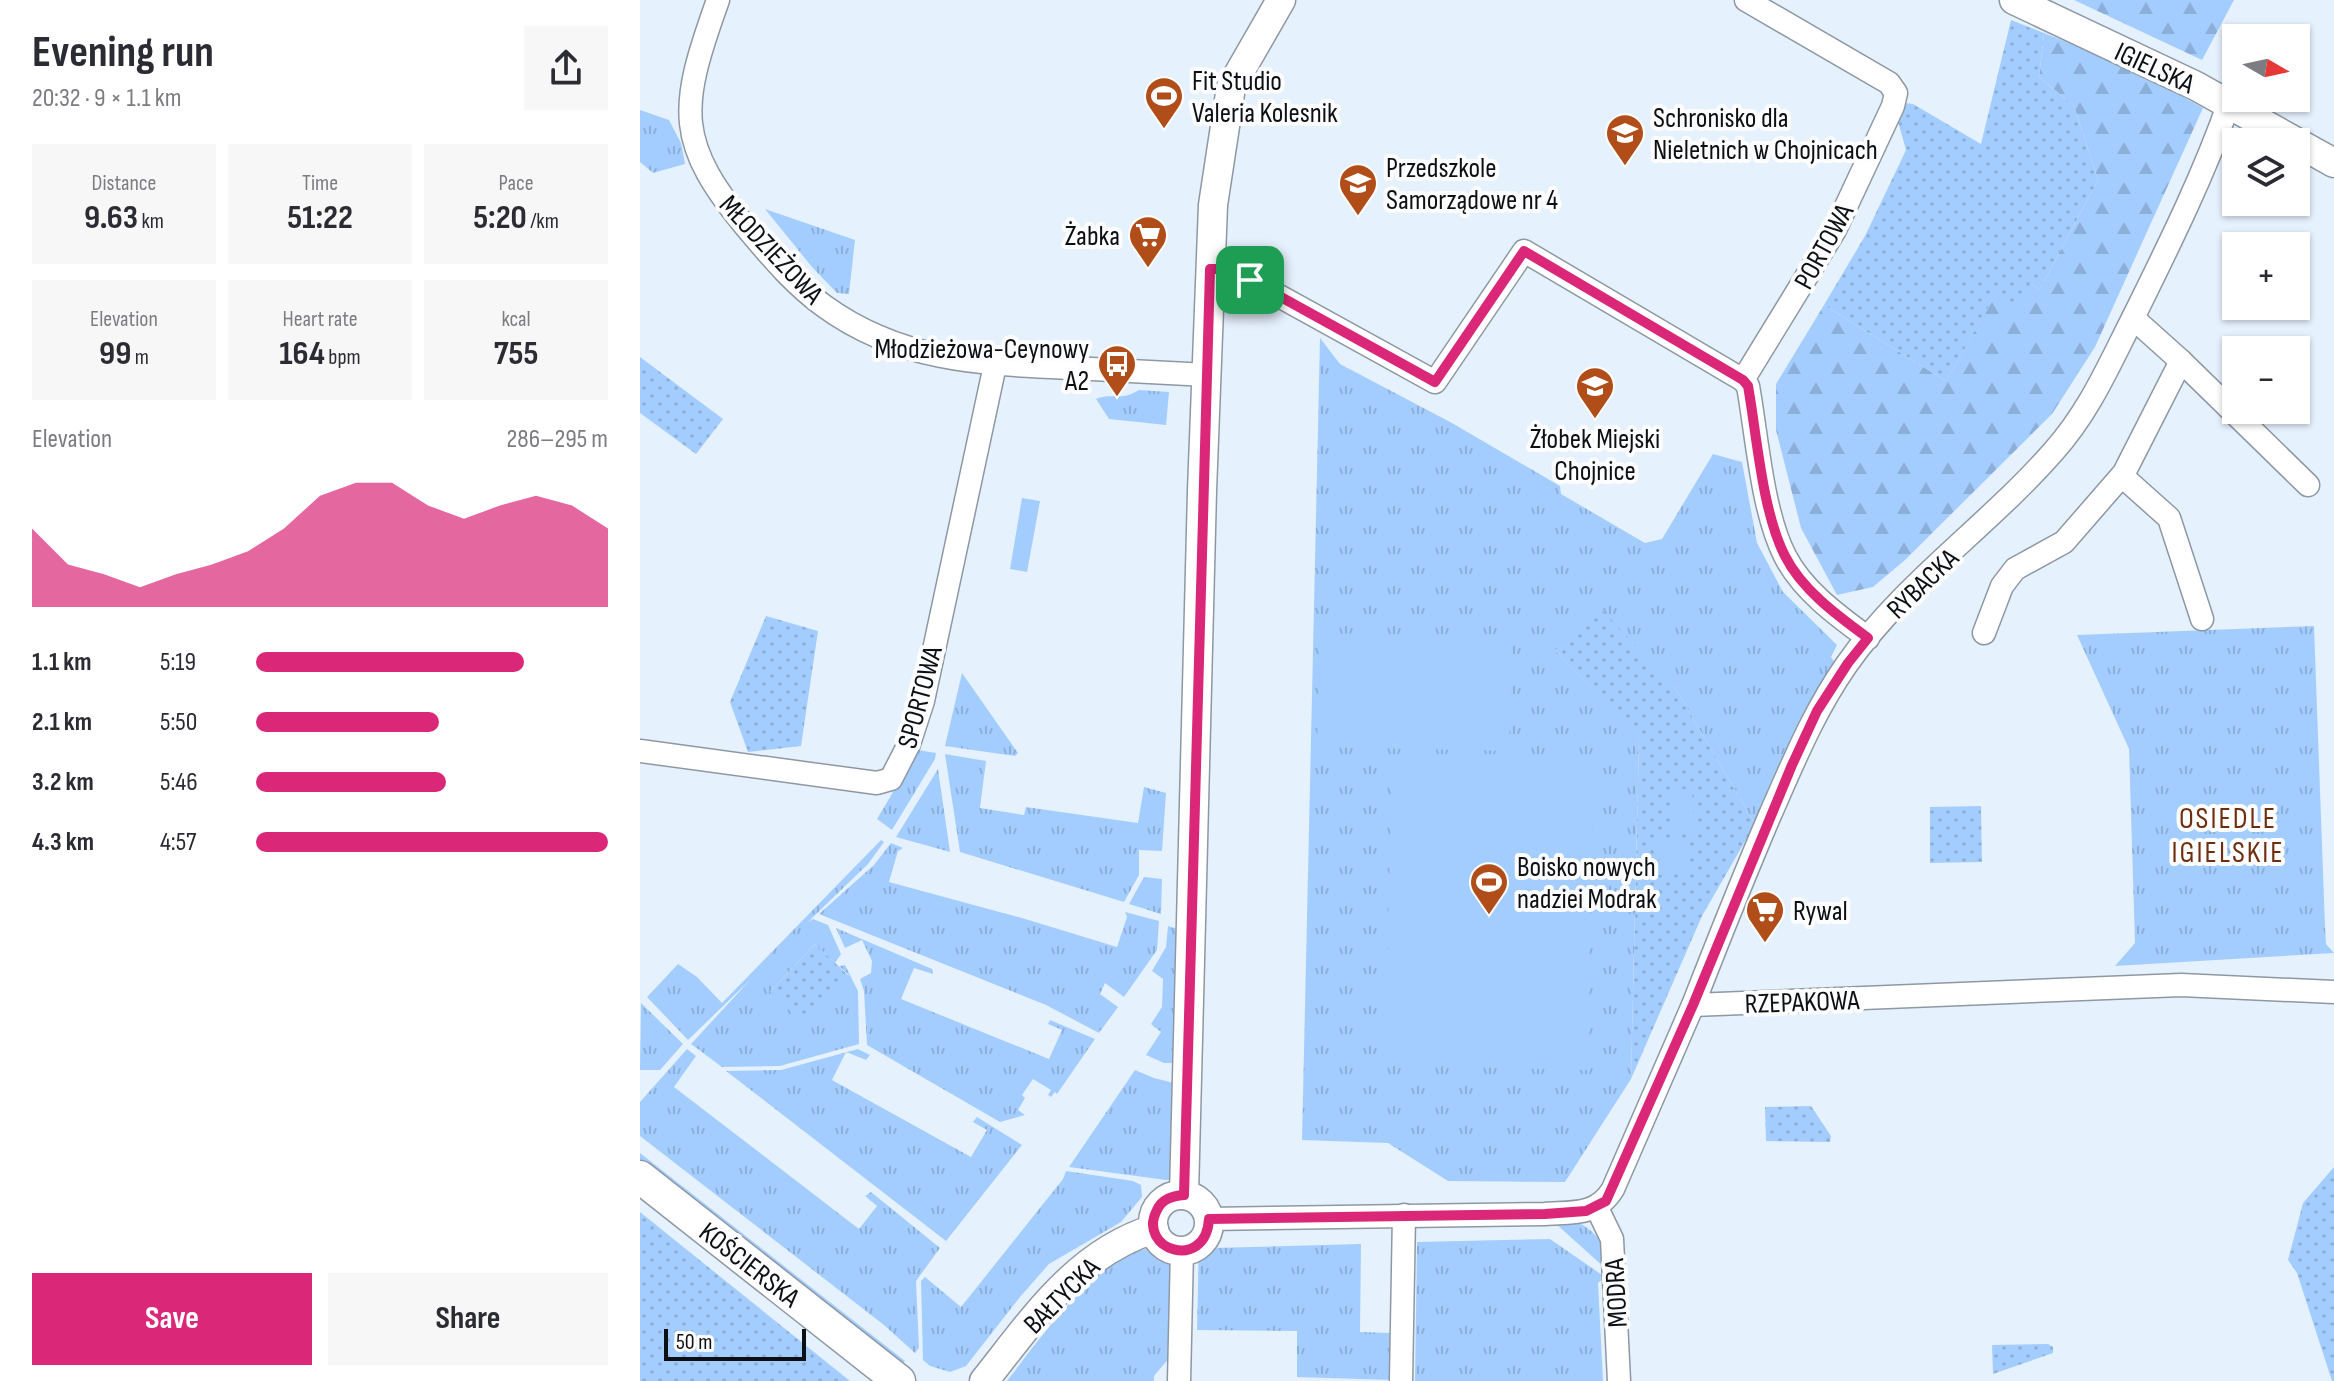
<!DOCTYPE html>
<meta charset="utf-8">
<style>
:root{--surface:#fff;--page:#f7f7f7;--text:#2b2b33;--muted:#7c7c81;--accent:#db2777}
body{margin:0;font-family:"Sofia Sans Condensed",sans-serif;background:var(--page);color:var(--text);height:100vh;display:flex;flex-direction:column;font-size:30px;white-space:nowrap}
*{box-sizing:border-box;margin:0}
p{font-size:26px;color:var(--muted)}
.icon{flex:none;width:44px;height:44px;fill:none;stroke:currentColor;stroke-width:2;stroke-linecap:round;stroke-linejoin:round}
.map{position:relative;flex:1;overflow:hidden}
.panel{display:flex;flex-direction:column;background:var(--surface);width:640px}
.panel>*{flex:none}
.needle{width:52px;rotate:99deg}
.fabs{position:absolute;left:1582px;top:24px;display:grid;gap:16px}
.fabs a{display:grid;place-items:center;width:88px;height:88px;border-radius:0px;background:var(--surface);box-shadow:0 2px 6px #0004;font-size:40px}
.scale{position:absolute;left:24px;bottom:20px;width:142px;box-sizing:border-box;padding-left:8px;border:4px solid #0c0f14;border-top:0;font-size:22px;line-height:28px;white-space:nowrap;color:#0c0f14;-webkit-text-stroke:6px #fdfdfd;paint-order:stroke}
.pin{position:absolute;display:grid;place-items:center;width:68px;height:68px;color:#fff;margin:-34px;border-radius:16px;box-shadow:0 4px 12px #0006}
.round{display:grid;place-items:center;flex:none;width:84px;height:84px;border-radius:0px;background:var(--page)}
.head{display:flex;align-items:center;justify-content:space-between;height:136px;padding:0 32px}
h1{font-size:44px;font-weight:700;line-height:60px}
.stats{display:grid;grid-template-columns:repeat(3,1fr);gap:12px;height:136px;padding:8px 32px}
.stats div{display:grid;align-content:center;border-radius:0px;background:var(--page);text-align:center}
.stats b{font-size:34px;font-weight:700}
.stats small{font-size:22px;font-weight:400}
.stats p{font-size:22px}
.chart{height:224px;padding:16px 32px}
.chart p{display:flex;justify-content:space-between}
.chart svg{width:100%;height:144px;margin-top:8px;fill:var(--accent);opacity:.7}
.button{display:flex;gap:16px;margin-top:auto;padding:16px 32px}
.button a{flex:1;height:92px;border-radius:0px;background:var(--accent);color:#fff;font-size:32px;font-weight:700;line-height:92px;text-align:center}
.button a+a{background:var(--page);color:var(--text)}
ul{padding:0 32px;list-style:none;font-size:26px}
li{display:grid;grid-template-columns:128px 96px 1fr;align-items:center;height:60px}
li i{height:20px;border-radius:10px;background:var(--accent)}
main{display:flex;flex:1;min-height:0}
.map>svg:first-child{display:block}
.grass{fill:url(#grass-tufts)}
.forest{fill:url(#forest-firs)}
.park{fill:url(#park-dots)}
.pitch{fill:#a4cdff}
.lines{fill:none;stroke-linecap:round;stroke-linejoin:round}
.minor-casing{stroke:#8e98a4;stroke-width:25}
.tertiary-casing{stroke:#8e98a4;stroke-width:31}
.secondary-casing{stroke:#8e98a4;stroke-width:35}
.minor{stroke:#fff;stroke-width:22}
.tertiary{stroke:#fff;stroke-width:28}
.secondary{stroke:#fff;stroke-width:32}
.route-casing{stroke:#fff;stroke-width:16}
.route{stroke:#db2777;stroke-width:10}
.labels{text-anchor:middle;stroke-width:8;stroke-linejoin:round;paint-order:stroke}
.street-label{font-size:28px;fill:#0c0f14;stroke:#fdfdfd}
.poi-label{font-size:28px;fill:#0c0f14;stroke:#fdfdfd;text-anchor:start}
.neighbourhood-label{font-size:30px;letter-spacing:2px;fill:#6f2f0f;stroke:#fdfdfd}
</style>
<main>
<section class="panel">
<div class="head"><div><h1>Evening run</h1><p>20:32 · 9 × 1.1 km</p></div><a class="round"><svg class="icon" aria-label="share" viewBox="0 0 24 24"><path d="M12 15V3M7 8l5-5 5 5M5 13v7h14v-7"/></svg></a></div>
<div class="stats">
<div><p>Distance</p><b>9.63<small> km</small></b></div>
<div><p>Time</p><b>51:22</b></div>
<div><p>Pace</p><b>5:20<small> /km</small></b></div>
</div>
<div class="stats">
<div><p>Elevation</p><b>99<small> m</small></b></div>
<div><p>Heart rate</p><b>164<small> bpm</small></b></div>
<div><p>kcal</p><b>755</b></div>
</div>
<div class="chart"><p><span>Elevation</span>286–295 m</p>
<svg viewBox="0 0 160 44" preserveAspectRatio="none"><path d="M0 44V20L10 31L20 34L30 38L40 34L50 31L60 27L70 20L80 10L90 6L100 6L110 13L120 17L130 13L140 10L150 13L160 20V44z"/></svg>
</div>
<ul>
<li><b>1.1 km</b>5:19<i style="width:76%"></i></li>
<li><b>2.1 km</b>5:50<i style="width:52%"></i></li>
<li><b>3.2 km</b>5:46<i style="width:54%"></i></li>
<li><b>4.3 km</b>4:57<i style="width:100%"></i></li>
</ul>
<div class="button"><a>Save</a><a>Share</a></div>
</section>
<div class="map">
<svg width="1694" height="1381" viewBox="0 0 1694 1381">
<defs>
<pattern id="grass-tufts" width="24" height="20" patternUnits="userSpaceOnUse" patternTransform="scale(2)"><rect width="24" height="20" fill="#a4cdff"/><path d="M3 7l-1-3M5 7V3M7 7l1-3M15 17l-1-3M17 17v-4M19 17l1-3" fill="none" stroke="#8cafda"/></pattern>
<pattern id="forest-firs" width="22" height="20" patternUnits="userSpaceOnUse" patternTransform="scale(2)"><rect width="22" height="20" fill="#a4cdff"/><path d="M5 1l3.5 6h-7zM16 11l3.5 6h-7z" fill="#8cafda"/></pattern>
<pattern id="park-dots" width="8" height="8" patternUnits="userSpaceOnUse" patternTransform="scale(2)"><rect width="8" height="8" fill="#a4cdff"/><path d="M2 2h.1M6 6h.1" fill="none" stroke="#8cafda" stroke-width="1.8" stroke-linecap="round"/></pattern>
</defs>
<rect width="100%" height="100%" fill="#e6f1fe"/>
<g class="grass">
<polygon points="0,110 29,120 41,143 45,164 13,173 0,162"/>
<polygon points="125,209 215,240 209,294 197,293 172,267"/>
<polygon points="680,338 700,364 812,423 920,486 921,494 1005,543 1022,539 1073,454 1102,462 1117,543 1143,592 1197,645 1191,657 1197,666 1115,824 1034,686 915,650 999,738 991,1079 925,1182 808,1181 748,1143 662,1140"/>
<path d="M499,390L529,392L526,425L469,419L456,399C473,392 480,402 499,390Z"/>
<polygon points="1674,626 1685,927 1686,944 1694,953 1475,966 1495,943 1489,749 1437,635"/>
<polygon points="322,673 378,753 375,756 305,746"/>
<polygon points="278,750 296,753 295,759 252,830 237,819"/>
<polygon points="305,754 346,761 340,808 384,815 386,807 498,823 504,787 526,793 522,851 499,850 499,875 484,902 320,852"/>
<polygon points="298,769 310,852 256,837"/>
<polygon points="241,840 244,842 228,864 168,922 173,919 188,925 201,954 195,963 175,944 130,992 209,975 199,966 205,965 218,991 219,1044 140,1066 82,1067 51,1044 110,980 48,1040 7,997 38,964 57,977 82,1003"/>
<polygon points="251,843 263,848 258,851 249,882 382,918 477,947 487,917 485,912 519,921 517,950 484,997 465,983 460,994 478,1007 459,1033 406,1005 179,914 234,865"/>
<polygon points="504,877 522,879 521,914 489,904"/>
<polygon points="528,926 541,930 534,1063 524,1063 506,1055 521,1032 511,1024 522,1007 523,979 512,971 526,947"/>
<polygon points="196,928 292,969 293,974 274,968 261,999 409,1059 422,1030 408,1024 410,1020 455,1039 417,1094 415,1092 411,1097 408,1095 411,1090 393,1079 382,1095 385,1098 378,1110 385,1115 360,1122 227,1045 224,991 220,979 231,973 232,961 222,940 205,948"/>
<polygon points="1,1003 43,1044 20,1070 0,1070"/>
<polygon points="47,1049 56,1056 34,1087 219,1229 237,1206 225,1196 231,1192 300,1248 276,1281 279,1348 275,1353 244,1325 0,1136 0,1102"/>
<polygon points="218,1049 230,1055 226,1060 206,1052 192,1080 331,1157 347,1130 333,1122 337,1117 382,1145 306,1241 86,1071 141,1070"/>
<polygon points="495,1070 514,1078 534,1083 536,1179 526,1180 429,1167"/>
<polygon points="0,1153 265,1361 261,1365 0,1160"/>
<polygon points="426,1171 493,1181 501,1185 502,1197 481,1222 409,1264 380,1297 326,1366 310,1372 290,1366 283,1360 281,1281 285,1277 321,1307 423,1179"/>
<path d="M938,1222C959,1235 965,1242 965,1268L915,1223Z"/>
<polygon points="571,1238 573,1248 721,1244 720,1332 751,1333 751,1380 657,1377 657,1331 557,1330 559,1241"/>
<polygon points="910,1239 965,1277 958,1283 963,1381 775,1381 777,1242"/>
<path d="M506,1244L520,1248L533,1265L531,1356L514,1376V1381H367C396,1344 458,1255 506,1249Z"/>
</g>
<g class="forest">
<polygon points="1434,0 1594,0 1562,60"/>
<polygon points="1404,33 1487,66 1563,108 1455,347 1412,414 1265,560 1233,587 1197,595 1161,528 1136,430 1136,384 1184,305 1306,381 1355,294 1390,284 1400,289 1458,180 1434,106 1399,77"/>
</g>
<g class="park">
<polygon points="1371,20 1404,33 1399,77 1434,106 1458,180 1400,289 1390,284 1377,307 1355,295 1306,381 1184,305 1225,236 1266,150 1257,118 1264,103 1273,104 1341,144"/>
<polygon points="0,357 83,419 56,454 0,413"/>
<polygon points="961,609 1034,686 1115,824 1062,916 991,1079 999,739 915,650"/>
<polygon points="126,616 178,631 161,746 108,752 90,702"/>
<polygon points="1341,806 1342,862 1290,863 1290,807"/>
<polygon points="175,944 209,976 164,1024 130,992"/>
<polygon points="1171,1106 1191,1136 1190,1142 1126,1141 1125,1107"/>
<polygon points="1694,1167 1694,1381 1692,1381 1657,1273 1648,1260 1663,1203"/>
<polygon points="0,1212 21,1229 210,1381 0,1381"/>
<polygon points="1408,1344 1413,1347 1413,1353 1353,1374 1352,1345"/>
</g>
<g class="pitch">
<polygon points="382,498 400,501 387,572 370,569"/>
<polygon points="680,633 872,638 869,751 677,747"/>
<polygon points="752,764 954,766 947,1070 745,1065"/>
<polygon points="1052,789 1055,832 1034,833 1031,790"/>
<polygon points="1048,839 1051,872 1020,875 1017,842"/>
</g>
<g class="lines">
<defs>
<g id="minor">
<path d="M78,0C39,109 34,142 111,233C133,259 156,286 184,306C261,362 343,364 433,368C478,370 522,373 567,375"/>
<path d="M570,269H581L610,280L795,382L884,251L1103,380L1108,386C1117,436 1122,511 1145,556C1162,590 1198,616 1228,638"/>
<polyline points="1493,318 1541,361 1668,485"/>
<polyline points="1103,380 1195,230 1253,106 1256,93 1249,83 1106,0"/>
<polyline points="1482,476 1529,518 1562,619"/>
<polyline points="1344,633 1362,586 1375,569 1424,542 1484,473 1541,361"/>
<polyline points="0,751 237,783 251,779 269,744 283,701 355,365"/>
<path d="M1053,1005C1078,941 1103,878 1130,815C1153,763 1174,711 1207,664C1263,584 1348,526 1413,452C1449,412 1469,365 1493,318C1528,247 1563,177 1589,103"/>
<polyline points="957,1208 972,1239 979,1381"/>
<path d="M569,1219L905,1214C932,1212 957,1216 973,1189L1053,1005L1541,985L1694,992"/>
<polyline points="539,1381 542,1251"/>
<polyline points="761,1381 764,1215"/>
</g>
<g id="tertiary">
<polyline points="1374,0 1556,86 1694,163"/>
<polyline points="544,1195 562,491 573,205 591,87 641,0"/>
<circle cx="541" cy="1223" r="28"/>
<path d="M344,1381C392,1321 436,1253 514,1229"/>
</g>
<polyline id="secondary" points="0,1177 259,1381"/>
</defs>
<use href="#minor" class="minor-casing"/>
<use href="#tertiary" class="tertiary-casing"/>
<use href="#secondary" class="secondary-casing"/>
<use href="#minor" class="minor"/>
<use href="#tertiary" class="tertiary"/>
<use href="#secondary" class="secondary"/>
</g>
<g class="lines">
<defs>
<path id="route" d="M884,251L1103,380L1108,386C1117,436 1122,511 1145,556C1162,590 1198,616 1228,638L1208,663L1177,711L1152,765L1053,1005L966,1201L946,1211L905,1214L569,1219C566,1272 496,1250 517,1210C522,1199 532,1196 544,1195L570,269H581L610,280L795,382Z"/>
</defs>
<use href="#route" class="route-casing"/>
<use href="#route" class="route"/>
</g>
<defs>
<symbol id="stadium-pin" viewBox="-11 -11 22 30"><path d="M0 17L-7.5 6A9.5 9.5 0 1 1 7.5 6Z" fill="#b14d19" stroke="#fdfdfd"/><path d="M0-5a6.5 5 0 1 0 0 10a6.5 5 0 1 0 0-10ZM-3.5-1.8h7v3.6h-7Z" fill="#fff"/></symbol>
<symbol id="school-pin" viewBox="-11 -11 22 30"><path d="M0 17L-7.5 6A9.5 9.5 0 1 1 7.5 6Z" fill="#b14d19" stroke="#fdfdfd"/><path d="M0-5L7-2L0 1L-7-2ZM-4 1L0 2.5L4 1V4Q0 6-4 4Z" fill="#fff"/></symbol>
<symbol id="supermarket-pin" viewBox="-11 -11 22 30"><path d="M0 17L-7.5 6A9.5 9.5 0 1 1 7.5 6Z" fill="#b14d19" stroke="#fdfdfd"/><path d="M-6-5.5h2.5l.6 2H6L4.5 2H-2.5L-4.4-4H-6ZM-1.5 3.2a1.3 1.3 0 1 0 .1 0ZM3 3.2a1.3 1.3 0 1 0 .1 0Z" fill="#fff"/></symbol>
<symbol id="bus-pin" viewBox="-11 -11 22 30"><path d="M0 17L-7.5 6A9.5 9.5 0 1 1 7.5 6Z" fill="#b14d19" stroke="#fdfdfd"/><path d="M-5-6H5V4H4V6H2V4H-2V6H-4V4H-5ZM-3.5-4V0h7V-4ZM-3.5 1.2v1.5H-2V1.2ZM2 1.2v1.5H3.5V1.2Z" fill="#fff"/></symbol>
</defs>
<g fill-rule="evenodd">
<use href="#stadium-pin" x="502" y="74" width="44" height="60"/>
<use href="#school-pin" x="963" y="111" width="44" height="60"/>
<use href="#school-pin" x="696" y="161" width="44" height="60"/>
<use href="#supermarket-pin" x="486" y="213" width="44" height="60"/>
<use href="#bus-pin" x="455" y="342" width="44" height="60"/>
<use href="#school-pin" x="933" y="364" width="44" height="60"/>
<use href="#stadium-pin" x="827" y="860" width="44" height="60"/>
<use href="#supermarket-pin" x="1103" y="888" width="44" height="60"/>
</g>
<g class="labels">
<g class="street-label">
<text transform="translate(1515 67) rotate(25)" y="10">IGIELSKA</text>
<text transform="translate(1183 246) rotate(-61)" y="10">PORTOWA</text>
<text transform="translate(132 249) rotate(47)" y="10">MŁODZIEŻOWA</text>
<text transform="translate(1282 583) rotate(-44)" y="10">RYBACKA</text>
<text transform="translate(279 697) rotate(-75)" y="10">SPORTOWA</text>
<text transform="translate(1162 1001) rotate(-2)" y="10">RZEPAKOWA</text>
<text transform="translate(110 1264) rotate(38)" y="10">KOŚCIERSKA</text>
<text transform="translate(975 1293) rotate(-93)" y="10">MODRA</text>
<text transform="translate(421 1295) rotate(-45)" y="10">BAŁTYCKA</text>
</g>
<g class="poi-label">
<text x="552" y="90">Fit Studio<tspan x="552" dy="32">Valeria Kolesnik</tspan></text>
<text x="1013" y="127">Schronisko dla<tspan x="1013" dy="32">Nieletnich w Chojnicach</tspan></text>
<text x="746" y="177">Przedszkole<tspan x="746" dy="32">Samorządowe nr 4</tspan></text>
<text x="480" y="245" text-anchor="end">Żabka</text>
<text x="449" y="358" text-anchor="end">Młodzieżowa-Ceynowy<tspan x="449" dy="32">A2</tspan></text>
<text x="955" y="448" text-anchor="middle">Żłobek Miejski<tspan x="955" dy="32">Chojnice</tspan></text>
<text x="877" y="876">Boisko nowych<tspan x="877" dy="32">nadziei Modrak</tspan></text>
<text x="1153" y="920">Rywal</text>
</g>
<g class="neighbourhood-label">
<text x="1588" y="828">OSIEDLE<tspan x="1588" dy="34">IGIELSKIE</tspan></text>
</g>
</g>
</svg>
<div class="fabs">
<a><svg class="needle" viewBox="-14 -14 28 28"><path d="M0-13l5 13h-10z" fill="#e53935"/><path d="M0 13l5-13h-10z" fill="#7c7c81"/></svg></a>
<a><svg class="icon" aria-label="layers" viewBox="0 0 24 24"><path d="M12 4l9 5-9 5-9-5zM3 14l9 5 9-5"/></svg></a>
<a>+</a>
<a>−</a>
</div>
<div class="scale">50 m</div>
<div class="pin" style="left:610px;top:280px;background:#1e9e55"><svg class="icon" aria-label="arrive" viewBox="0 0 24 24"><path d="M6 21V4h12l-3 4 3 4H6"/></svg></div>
</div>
</main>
